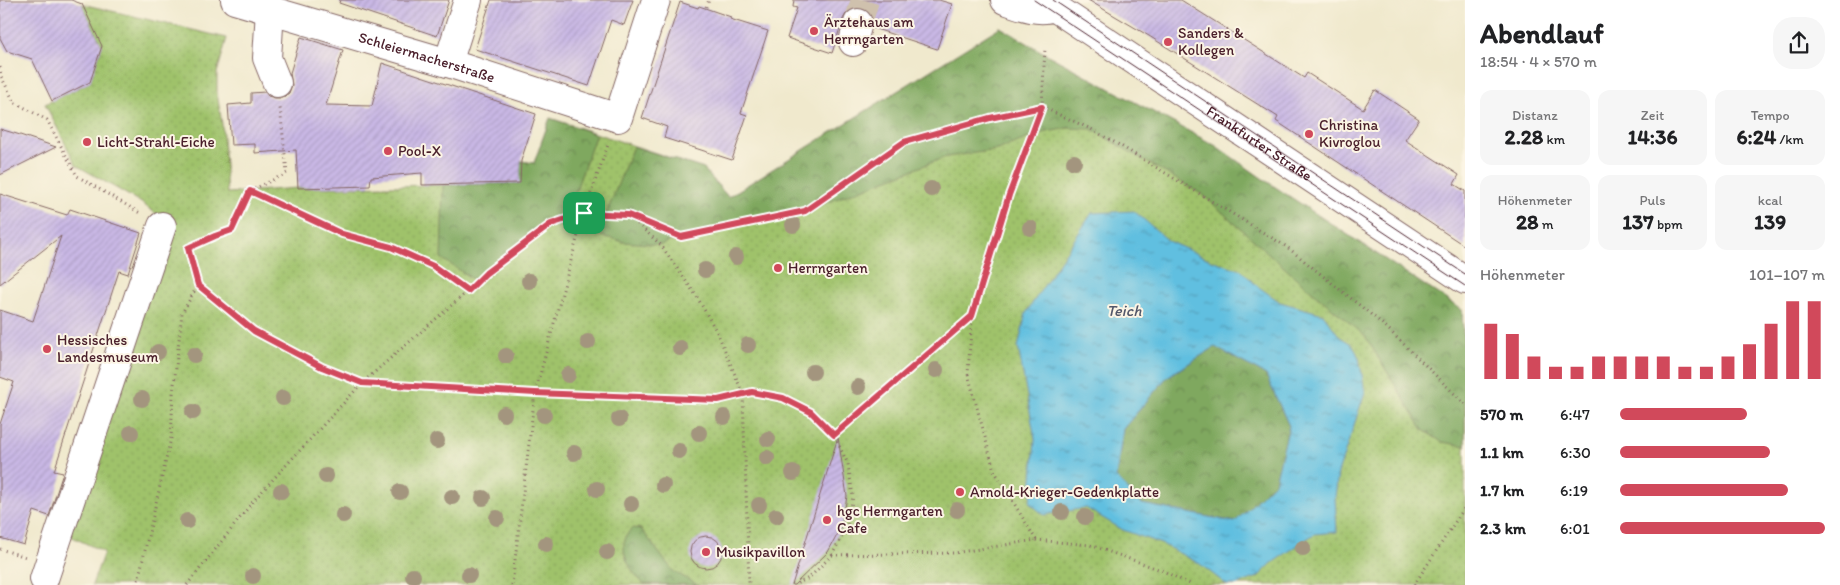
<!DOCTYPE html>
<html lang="de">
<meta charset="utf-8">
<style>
:root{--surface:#fff;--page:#f6f6f6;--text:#202124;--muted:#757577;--accent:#d1495b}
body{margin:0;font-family:Itim,sans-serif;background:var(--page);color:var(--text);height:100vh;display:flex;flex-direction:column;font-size:19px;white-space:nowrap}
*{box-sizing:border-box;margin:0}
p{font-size:16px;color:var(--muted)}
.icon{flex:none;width:28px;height:28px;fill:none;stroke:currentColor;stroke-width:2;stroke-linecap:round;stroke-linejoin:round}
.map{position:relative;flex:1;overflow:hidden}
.details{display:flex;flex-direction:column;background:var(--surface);width:375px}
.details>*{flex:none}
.pin{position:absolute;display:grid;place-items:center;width:42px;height:42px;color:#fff;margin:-21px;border-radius:10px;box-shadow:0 2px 8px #0006}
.round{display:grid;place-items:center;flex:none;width:52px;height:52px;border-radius:20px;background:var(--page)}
.headline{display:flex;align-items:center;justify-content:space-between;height:85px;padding:0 15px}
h1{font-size:28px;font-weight:700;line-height:38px}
.figures{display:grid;grid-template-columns:repeat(3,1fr);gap:8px;height:85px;padding:5px 15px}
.figures div{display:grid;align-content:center;border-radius:12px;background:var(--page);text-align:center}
.figures b{font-size:21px;font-weight:700}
.figures small{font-size:14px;font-weight:400}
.figures p{font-size:14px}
.chart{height:140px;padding:10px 15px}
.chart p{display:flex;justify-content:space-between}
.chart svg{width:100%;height:90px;margin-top:5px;stroke:var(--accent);stroke-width:6}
ul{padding:0 15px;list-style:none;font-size:16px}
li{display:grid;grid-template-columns:80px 60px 1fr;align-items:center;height:38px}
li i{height:12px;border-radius:6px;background:var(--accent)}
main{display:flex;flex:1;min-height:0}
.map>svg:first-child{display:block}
.grass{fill:url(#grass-dots);stroke:#74704b}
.forest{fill:url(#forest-crowns);stroke:#646445}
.water{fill:url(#water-ripples);stroke:#566f86;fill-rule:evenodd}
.building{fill:url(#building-hatch)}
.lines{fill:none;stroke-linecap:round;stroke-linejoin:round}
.minor-tunnel{stroke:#cfc1ad;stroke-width:28;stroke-dasharray:28 14;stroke-linecap:butt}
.minor-casing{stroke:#846664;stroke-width:30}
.major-casing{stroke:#846664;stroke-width:30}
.path{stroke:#846664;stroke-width:3;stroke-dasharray:1 4;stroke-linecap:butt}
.minor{stroke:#fff;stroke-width:28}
.major{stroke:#fff;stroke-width:28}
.tram{stroke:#4a1f2b;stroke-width:1}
.tree{fill:#a3957e}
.route-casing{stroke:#fff;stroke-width:10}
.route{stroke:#d1495b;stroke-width:6}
.poi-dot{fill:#d1495b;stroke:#fcf5e5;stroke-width:2}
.labels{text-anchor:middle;stroke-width:4;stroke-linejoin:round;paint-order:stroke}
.poi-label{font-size:15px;fill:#4a1f2b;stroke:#fcf5e5;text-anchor:start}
.street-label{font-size:15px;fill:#4a1f2b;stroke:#fcf5e5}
.water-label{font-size:16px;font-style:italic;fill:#52576a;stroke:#fcf5e5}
</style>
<main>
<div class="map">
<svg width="1465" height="585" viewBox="0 0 1465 585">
<defs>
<pattern id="grass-dots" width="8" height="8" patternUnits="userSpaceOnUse" patternTransform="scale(1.25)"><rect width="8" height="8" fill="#9fc26b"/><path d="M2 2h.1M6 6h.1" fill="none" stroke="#8aa65d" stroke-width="1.8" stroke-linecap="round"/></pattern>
<pattern id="forest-crowns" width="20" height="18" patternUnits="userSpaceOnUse" patternTransform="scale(1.25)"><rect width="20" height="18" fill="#7fa85f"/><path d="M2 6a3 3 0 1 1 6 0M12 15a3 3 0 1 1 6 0" fill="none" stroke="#6a884f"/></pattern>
<pattern id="water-ripples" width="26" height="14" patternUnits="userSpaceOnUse" patternTransform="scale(1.25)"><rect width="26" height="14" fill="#61bfe0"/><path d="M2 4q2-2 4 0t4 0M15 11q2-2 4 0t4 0" fill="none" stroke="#529bb6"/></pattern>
<pattern id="building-hatch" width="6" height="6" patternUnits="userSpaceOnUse" patternTransform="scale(1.25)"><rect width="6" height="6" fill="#c9b8e5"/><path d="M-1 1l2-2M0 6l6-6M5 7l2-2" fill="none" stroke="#ae9ec5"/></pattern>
</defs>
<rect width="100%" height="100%" fill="#fcf5e5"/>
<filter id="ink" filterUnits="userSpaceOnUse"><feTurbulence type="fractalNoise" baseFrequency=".02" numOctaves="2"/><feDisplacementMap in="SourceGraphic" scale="10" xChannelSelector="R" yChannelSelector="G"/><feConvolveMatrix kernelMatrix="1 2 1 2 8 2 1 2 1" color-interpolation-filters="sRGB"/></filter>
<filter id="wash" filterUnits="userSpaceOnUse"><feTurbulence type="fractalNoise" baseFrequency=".0096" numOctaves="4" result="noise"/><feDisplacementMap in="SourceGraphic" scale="20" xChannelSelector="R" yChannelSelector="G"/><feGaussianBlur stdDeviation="1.12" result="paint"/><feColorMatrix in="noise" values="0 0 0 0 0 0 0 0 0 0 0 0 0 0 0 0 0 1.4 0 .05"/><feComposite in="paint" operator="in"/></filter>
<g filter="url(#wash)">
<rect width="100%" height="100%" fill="#f0e9cd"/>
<polygon class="grass" points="82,4 227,38 217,73 217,93 222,124 227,193 298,188 519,183 521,161 534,163 550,118 704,169 728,197 1000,27 1044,53 1216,146 1263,179 1462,310 1465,372 1465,585 92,585 104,552 68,535 173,226 140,202 76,165 45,104 90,82 102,46"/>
<g class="forest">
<polygon points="1000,27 1044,53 1216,146 1263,179 1462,310 1465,372 1465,446 1442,442 1423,430 1365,336 1295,277 1203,195 1091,129 1068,128 1042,133 997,150 946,157 805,211 681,237 661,245 624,242 598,235 633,146 704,169 728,197"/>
<polygon points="550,118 596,134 563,226 551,225 486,273 477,282 441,258 443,185 519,183 521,161 534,163"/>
<polygon points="1215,347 1266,375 1289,426 1275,482 1235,522 1142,504 1116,477 1123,429 1167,377"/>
<path d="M632,528L641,529L673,571L698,585L644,584C628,569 615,546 632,528Z"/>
</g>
<path class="water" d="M1134,211L1170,242L1211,260L1241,270L1256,285L1280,302L1323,314L1340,337L1353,345L1359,358L1365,392L1338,473L1335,498L1337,532L1314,534L1272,563L1258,577L1236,585H1227L1200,564L1164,545L1123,530L1086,508L1044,515L1030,503L1035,439L1018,347L1026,313L1092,213ZM1215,347L1266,375L1289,426L1275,482L1235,522L1142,504L1116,477L1123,429L1167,377Z"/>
<g id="blocks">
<g class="building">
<polygon points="0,0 71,0 82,4 102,46 90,82 52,101 32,59 7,51 0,38"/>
<polygon points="340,0 449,0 437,36 339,3"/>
<polygon points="491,0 633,0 624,25 611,20 589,86 475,49"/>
<polygon points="794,0 939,0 952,4 937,49 873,28 873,19 869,12 862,8 854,8 847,12 843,19 832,53 787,38 797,8 793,7"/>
<polygon points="1088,0 1181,0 1304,78 1307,73 1363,109 1375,90 1419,119 1405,140 1459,175 1454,184 1465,191 1465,246 1276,121 1278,117 1149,36"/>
<polygon points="680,2 698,8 699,6 731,17 730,19 768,31 741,113 747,115 732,160 664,138 667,127 642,118"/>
<polygon points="301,37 343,50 326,105 372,106 382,63 536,114 521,161 520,183 422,185 422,173 371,177 370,186 298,188 296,150 255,153 255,144 231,145 228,105 251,103 251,93 265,92 268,96 275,98 282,98 289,93 292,85 290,73"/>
<polygon points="0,129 17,134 56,147 0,175"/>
<polygon points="0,194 67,215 70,209 141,233 128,274 119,271 54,471 63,473 49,516 34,511 24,545 0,538 0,424 14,382 0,377 0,310 33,321 61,236 0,284"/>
<polygon points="838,437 847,496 842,526 828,552 794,585 792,585"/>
<circle cx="706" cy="552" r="16"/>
</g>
</g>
</g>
<g filter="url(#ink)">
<use href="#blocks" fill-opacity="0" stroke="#846664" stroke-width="1"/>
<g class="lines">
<polyline class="minor-tunnel" points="858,23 865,0"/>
<defs>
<g id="minor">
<path id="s1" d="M235,0L448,63L618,118L656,0"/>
<polyline points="270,10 267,58 277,83"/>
<polyline points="853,42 858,23"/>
<polyline points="448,63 468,0"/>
<polyline points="44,579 162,226"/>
</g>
<g id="major">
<path d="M1005,0C1019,5 1039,13 1054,7"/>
<path id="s2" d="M1049,0L1054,7L1465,280"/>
</g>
</defs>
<use href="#minor" class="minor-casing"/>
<use href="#major" class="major-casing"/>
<g class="path">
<polyline points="706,7 709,0"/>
<polyline points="0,67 1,76 14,102 47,120 77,176 140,213"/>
<polyline points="250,191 287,173 280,108"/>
<polyline points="630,217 661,245 697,297 718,334 743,394 749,585"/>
<polyline points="187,247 188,248 215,236 232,230 250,191 342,234 391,247 433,266 468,291"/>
<polyline points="188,248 198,285 254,331 322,367 362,383 535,393 718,400 752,392 783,398 811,412 834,435 848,464 853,496 847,528 832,555 809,578 794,585"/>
<polyline points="834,435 971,316"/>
<polyline points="1036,540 994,470 968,374 972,316 1009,195 1042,107 1045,47"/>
<polyline points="0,549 26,557"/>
<polyline points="832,555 954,553 1036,540 1090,545 1161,570 1192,585"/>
<polyline points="137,585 171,438 173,394 182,313 198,285"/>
<polyline points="187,585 255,499 362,383 468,291 486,273 551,224 584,213 628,215 681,237 805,211 904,142 990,118 1042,107 1091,129 1121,146 1287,247 1384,325 1465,404"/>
<polyline points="512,585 535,393 584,213 609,142"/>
<polyline points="1414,585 1465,507"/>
</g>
<use href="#minor" class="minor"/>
<use href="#major" class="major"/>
<g class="tram">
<polyline points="1034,0 1465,286"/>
<polyline points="1053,0 1465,274"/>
</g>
</g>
<g class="tree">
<circle cx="1074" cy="162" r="8"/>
<circle cx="931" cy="189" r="8"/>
<circle cx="793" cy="225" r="8"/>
<circle cx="1030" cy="228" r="8"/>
<circle cx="736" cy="257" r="8"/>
<circle cx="705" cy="270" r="8"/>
<circle cx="529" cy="281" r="8"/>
<circle cx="588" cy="342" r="8"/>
<circle cx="748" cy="345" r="8"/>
<circle cx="680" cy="348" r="8"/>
<circle cx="158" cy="352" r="8"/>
<circle cx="194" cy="355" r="8"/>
<circle cx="506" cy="356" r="8"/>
<circle cx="936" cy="370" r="8"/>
<circle cx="813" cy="372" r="8"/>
<circle cx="568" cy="375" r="8"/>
<circle cx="858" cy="387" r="8"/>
<circle cx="283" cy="398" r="8"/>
<circle cx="142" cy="399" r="8"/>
<circle cx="193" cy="412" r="8"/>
<circle cx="504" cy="414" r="8"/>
<circle cx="544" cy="415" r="8"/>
<circle cx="724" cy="417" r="8"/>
<circle cx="619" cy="419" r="8"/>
<circle cx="131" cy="433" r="8"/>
<circle cx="699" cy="433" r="8"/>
<circle cx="768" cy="439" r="8"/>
<circle cx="437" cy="441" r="8"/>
<circle cx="679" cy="451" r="8"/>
<circle cx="574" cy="453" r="8"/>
<circle cx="767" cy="458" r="8"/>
<circle cx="793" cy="473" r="8"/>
<circle cx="326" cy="476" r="8"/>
<circle cx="663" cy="485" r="8"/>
<circle cx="597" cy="489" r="8"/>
<circle cx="281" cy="491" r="8"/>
<circle cx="400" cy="492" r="8"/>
<circle cx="452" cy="497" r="8"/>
<circle cx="483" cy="498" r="8"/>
<circle cx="631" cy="504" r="8"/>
<circle cx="759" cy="505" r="8"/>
<circle cx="957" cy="510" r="8"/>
<circle cx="1062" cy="512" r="8"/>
<circle cx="343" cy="515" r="8"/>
<circle cx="776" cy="516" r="8"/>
<circle cx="1085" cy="517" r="8"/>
<circle cx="497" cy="518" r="8"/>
<circle cx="187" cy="521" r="8"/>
<circle cx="546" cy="544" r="8"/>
<circle cx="1303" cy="548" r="8"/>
<circle cx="607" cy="552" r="8"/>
<circle cx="469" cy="575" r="8"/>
<circle cx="253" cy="576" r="8"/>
<circle cx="413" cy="576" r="8"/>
</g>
</g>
<g class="lines" filter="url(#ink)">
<defs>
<polygon id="route" points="1042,107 1009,195 972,316 834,435 811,412 783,398 752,392 718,400 535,393 362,383 322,367 254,331 198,285 188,248 215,236 232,230 250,191 342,234 391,247 433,266 468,291 486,273 551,224 584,213 628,215 681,237 805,211 904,142 990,118"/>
</defs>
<use href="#route" class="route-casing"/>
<use href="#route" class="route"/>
</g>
<g class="poi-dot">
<circle cx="814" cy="31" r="5"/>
<circle cx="1168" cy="42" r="5"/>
<circle cx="1309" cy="134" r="5"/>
<circle cx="87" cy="142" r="5"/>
<circle cx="388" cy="151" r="5"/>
<circle cx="778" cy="268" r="5"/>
<circle cx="47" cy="349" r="5"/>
<circle cx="960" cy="492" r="5"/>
<circle cx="827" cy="520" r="5"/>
<circle cx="706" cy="552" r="5"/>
</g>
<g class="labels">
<g class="poi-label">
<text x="824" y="27">Ärztehaus am<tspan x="824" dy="17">Herrngarten</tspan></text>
<text x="1178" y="38">Sanders &amp;<tspan x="1178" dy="17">Kollegen</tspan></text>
<text x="1319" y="130">Christina<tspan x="1319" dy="17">Kivroglou</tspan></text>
<text x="97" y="147">Licht-Strahl-Eiche</text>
<text x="398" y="156">Pool-X</text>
<text x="788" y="273">Herrngarten</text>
<text x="57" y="345">Hessisches<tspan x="57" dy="17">Landesmuseum</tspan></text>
<text x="970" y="497">Arnold-Krieger-Gedenkplatte</text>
<text x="837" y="516">hgc Herrngarten<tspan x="837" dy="17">Cafe</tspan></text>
<text x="716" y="557">Musikpavillon</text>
</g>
<g class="street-label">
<text dy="5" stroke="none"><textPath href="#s1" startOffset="200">Schleiermacherstraße</textPath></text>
<text dy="5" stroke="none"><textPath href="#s2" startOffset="255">Frankfurter Straße</textPath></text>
</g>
<g class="water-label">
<text x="1124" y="316">Teich</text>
</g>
</g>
</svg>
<div class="pin" style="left:584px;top:213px;background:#1e9e55"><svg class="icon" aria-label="arrive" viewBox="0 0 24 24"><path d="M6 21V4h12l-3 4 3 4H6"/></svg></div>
</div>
<section class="details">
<div class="headline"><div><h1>Abendlauf</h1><p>18:54 · 4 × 570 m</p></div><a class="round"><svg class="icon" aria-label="share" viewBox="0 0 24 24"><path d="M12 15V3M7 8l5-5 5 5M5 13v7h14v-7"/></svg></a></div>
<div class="figures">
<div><p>Distanz</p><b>2.28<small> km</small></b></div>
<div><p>Zeit</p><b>14:36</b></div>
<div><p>Tempo</p><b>6:24<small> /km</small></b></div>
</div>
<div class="figures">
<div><p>Höhenmeter</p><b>28<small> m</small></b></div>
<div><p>Puls</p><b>137<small> bpm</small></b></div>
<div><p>kcal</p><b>139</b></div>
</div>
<div class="chart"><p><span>Höhenmeter</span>101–107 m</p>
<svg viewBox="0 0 160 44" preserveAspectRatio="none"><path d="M5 44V17M15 44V22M25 44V33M35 44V38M45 44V38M55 44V33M65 44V33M75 44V33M85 44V33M95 44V38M105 44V38M115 44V33M125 44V27M135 44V17M145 44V6M155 44V6"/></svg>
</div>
<ul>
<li><b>570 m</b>6:47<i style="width:62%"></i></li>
<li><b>1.1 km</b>6:30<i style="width:73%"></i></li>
<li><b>1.7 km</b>6:19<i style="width:82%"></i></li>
<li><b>2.3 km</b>6:01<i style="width:100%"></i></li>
</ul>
</section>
</main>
